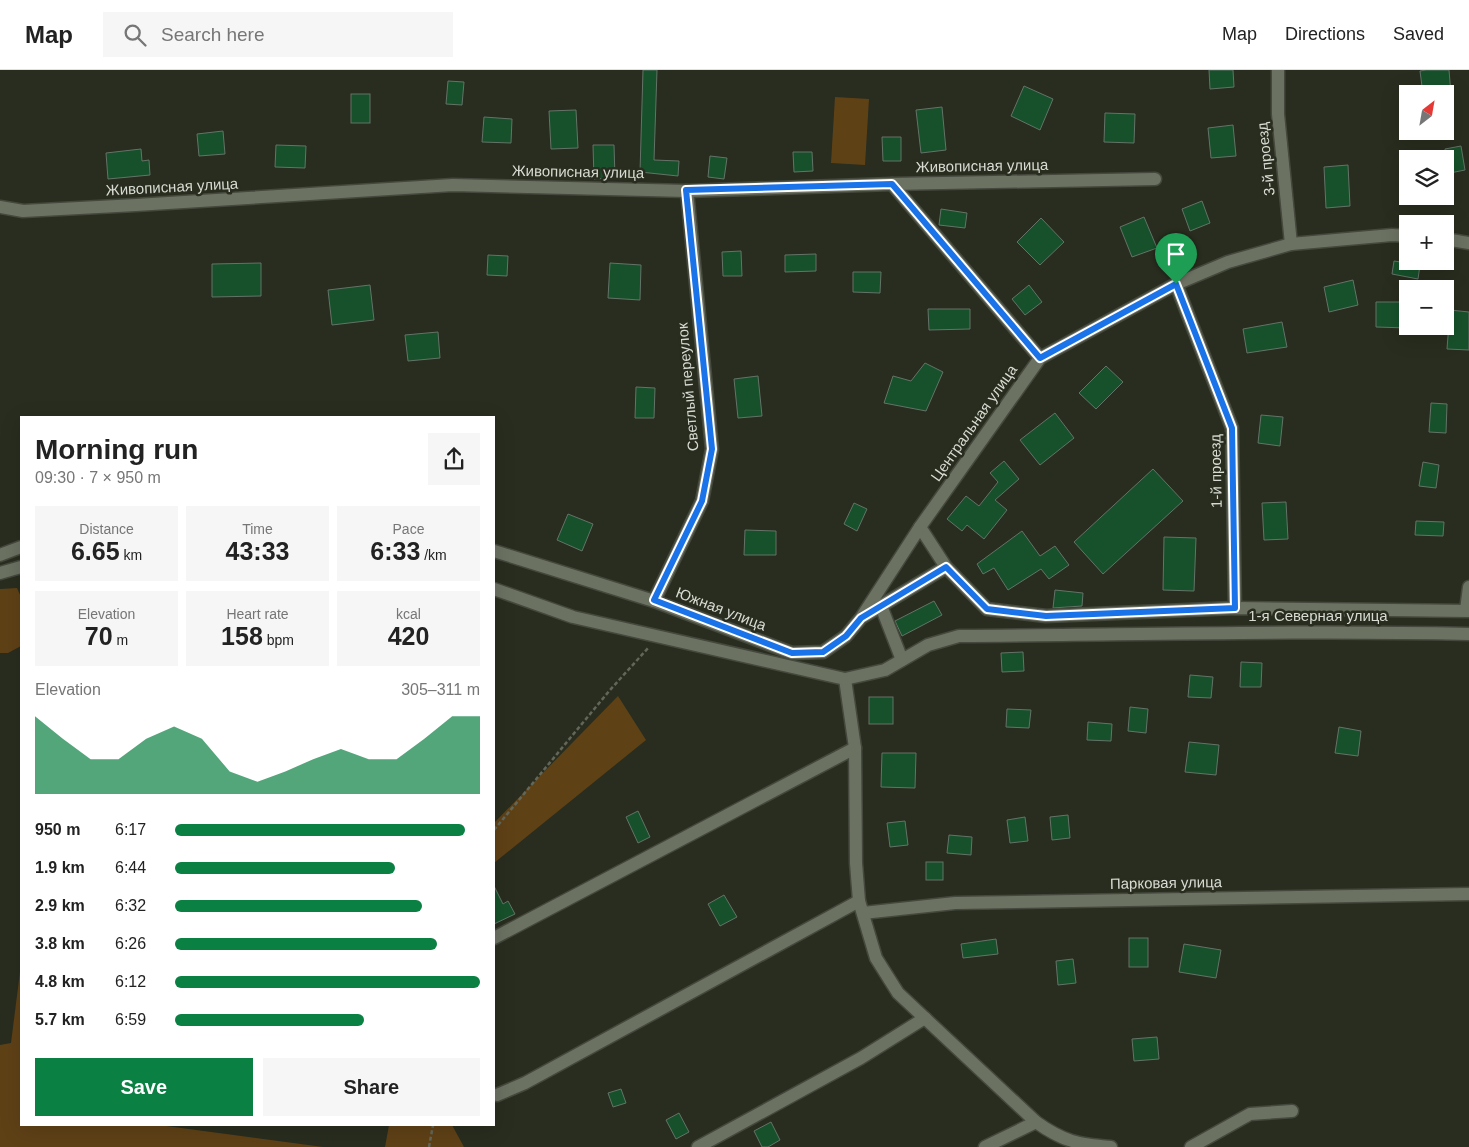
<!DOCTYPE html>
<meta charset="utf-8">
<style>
:root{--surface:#fff;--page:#f6f6f6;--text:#222;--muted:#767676;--line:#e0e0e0;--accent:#0b8043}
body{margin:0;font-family:Arial,sans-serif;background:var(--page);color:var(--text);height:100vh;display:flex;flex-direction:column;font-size:19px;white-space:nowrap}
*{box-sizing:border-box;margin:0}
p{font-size:16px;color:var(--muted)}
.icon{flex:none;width:28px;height:28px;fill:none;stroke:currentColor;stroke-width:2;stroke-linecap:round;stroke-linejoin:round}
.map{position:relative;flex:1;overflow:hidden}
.panel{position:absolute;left:20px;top:346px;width:475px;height:710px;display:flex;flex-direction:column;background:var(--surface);border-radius:0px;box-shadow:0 5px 20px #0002}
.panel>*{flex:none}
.needle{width:32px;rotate:31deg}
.controls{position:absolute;left:1399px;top:15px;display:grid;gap:10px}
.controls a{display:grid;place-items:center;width:55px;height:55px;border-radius:0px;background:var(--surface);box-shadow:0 5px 20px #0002;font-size:25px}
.pin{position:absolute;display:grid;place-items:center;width:42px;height:42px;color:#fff;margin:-51px -21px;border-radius:50% 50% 50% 0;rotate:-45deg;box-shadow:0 0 5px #0007}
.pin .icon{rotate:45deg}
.round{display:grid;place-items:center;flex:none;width:52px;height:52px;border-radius:0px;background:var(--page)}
.summary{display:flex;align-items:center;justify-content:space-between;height:85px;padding:0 15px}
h1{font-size:28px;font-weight:800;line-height:38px}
.figures{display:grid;grid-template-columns:repeat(3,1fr);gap:8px;height:85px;padding:5px 15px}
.figures div{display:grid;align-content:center;border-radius:0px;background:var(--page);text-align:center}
.figures b{font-size:25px;font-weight:800}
.figures small{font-size:14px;font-weight:400}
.figures p{font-size:14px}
.chart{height:140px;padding:10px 15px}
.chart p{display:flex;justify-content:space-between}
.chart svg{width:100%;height:90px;margin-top:5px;fill:var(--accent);opacity:.7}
.primary-button{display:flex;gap:10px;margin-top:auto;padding:10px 15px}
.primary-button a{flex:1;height:58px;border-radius:0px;background:var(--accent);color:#fff;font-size:20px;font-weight:800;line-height:58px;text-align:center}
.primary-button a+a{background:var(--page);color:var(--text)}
ul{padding:0 15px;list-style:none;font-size:16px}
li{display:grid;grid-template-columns:80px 60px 1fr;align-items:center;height:38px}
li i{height:12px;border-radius:6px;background:var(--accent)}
header{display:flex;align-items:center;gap:30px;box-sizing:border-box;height:70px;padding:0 25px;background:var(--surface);border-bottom:1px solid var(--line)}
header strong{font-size:24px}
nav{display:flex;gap:28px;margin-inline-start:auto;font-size:18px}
.search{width:350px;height:45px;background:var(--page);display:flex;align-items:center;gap:12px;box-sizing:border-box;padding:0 18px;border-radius:0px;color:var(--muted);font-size:19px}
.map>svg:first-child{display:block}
.green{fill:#5f4116}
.building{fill:#17512b;stroke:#647367}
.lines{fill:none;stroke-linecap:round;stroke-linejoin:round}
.minor-casing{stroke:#44483d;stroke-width:15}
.path{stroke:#62675a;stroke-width:2.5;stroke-dasharray:4 2.5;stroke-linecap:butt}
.minor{stroke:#6c7262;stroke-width:12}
.route-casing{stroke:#fff;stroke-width:10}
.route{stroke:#1a73e8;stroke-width:6}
.labels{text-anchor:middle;stroke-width:5;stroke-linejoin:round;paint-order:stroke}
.street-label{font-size:15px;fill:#d7dbd2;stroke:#282d1f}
</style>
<header>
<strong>Map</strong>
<div class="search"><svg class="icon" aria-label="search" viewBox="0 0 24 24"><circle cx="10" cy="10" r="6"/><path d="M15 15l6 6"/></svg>Search here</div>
<nav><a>Map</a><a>Directions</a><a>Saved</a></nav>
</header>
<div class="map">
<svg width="1469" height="1077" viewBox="0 0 1469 1077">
<rect width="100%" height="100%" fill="#282d1f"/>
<g class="green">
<polygon points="835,27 869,29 865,95 831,93"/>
<polygon points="17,518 21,527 21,576 8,583 0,583 0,519"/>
<polygon points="618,626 646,670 494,793 494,753"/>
<polygon points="21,894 21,1055 159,1055 323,1077 0,1077 0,975 11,973"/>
<polygon points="389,1055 452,1055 464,1077 385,1077"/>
</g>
<g class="building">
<polygon points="643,0 657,0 654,90 679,91 678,106 640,102"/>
<polygon points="1209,0 1233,0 1234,17 1210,19"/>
<polygon points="1426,0 1449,0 1451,24 1423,24 1420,1"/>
<polygon points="448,11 464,12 462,35 446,34"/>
<polygon points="1024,16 1053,29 1040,60 1011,46"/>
<rect x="351" y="24" width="19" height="29"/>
<polygon points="942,37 946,80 921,83 916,40"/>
<polygon points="576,40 578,78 551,79 549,41"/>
<polygon points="1105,43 1135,44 1134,73 1104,72"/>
<polygon points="484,47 512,49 511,73 482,72"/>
<polygon points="1233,55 1236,86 1211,88 1208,58"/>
<polygon points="223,61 225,84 199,86 197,64"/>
<polygon points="882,67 901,67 901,91 883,91"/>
<polygon points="276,75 306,76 305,98 275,97"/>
<polygon points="593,75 614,75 615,108 594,109"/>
<polygon points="1461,76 1465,100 1445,104 1445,79"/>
<polygon points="141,79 142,91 149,90 150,105 108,109 106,83"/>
<polygon points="793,82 812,82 813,101 794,102"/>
<polygon points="710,86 727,88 724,109 708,107"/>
<polygon points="1348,95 1350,136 1326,138 1324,97"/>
<polygon points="1202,131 1210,153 1190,161 1182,139"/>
<polygon points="941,139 967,143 965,158 939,155"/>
<polygon points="1144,147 1157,178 1132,187 1120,157"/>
<polygon points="1041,148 1064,172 1040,195 1017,172"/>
<polygon points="741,181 742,206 723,206 722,182"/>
<polygon points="816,184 816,201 785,202 785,185"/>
<polygon points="488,185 508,186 507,206 487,205"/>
<polygon points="1394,191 1420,195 1418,209 1392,204"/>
<polygon points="261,193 261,226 212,227 212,194"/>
<polygon points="610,193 641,195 640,230 608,228"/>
<polygon points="853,202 881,202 880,223 853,222"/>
<polygon points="1353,210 1358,235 1329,242 1324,217"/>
<polygon points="370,215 374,250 332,255 328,220"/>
<polygon points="1029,215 1042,232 1025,245 1012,229"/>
<polygon points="1376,232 1408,232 1408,258 1376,257"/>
<polygon points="928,239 970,239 970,259 929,260"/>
<polygon points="1450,240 1469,242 1469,280 1447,279"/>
<polygon points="1282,252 1287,277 1247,283 1243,259"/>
<polygon points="438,262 440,288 408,291 405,265"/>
<polygon points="925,293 943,302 926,341 884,333 893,306 911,311"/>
<polygon points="1106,296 1123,312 1096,339 1079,323"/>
<polygon points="758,306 762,346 738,348 734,309"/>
<polygon points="636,317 655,318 654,348 635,348"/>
<polygon points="1431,333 1447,334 1446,363 1429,362"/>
<polygon points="1055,343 1074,368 1040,395 1020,370"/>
<polygon points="1261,345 1283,347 1280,376 1258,373"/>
<polygon points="1004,391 1019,409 995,430 1007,440 984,469 967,455 962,461 947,449 966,426 979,436 998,412 990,403"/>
<polygon points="1423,392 1439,395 1436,418 1419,416"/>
<polygon points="1153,399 1183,431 1103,504 1074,472"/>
<polygon points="1286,432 1288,469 1264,470 1262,433"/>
<polygon points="854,433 867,439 857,461 844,454"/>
<polygon points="568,444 593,454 582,481 557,470"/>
<polygon points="1416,451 1444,452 1443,466 1415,465"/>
<polygon points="745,460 776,461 776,485 744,485"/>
<polygon points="1022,461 1040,486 1055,476 1069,495 1049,509 1041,499 1008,520 994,498 983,504 977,494"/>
<polygon points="1164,467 1196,468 1194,521 1163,520"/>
<polygon points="1055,520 1083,523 1082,536 1053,538"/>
<polygon points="934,531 942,545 902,566 895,551"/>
<polygon points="1023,582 1024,601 1002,602 1001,583"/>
<polygon points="1241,592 1262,593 1261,617 1240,617"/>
<polygon points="1190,605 1213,607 1211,628 1188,627"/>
<rect x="869" y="627" width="24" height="27"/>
<polygon points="1130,637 1148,639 1146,663 1128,661"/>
<polygon points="1007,639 1031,640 1029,658 1006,657"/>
<polygon points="1088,652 1112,654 1111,671 1087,670"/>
<polygon points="1339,657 1361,661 1358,686 1335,683"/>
<polygon points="1189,672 1219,675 1216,705 1185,702"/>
<polygon points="882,683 916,683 915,718 881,717"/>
<polygon points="638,741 650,767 638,773 626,747"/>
<polygon points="1068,745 1070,768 1052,770 1050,747"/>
<polygon points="1025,747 1028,771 1010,773 1007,750"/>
<polygon points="905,751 908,775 890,777 887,753"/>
<polygon points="949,765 972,767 971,785 947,783"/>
<rect x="926" y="792" width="17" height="18"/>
<polygon points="494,816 503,834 508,831 515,844 494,854"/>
<polygon points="724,825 737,847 720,856 708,834"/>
<rect x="1129" y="868" width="19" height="29"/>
<polygon points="996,869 998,884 963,888 961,874"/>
<polygon points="1184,874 1221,880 1216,908 1179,902"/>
<polygon points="1073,889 1076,913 1058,915 1056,891"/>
<polygon points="1157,967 1159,989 1134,991 1132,969"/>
<polygon points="621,1019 626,1033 613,1037 608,1023"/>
<polygon points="679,1043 689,1062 676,1069 666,1050"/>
<polygon points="771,1052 780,1070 768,1077 762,1077 754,1061"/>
</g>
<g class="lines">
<defs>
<g id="minor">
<polyline points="1278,0 1278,44 1291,174"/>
<polyline points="892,114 1040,288"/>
<polyline points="0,137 23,141 136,135 453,115 687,121 892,114 1155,109"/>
<polyline points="1445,169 1469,173"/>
<polyline points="1176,214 1232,358 1235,538"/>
<polyline points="920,457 946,497 987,539 1046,546 1235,538 1469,541"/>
<polyline points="494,481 654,531 792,583 823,582 846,566 861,548 920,457 1040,288 1176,214 1228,192 1291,174 1392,165 1408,166"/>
<polyline points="0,485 21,477"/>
<polyline points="0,503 21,497"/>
<path d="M494,519L573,547L845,609L855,678L856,793L859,831L876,888L898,923L1036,1052C1064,1072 1078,1074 1111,1077"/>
<polyline points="654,531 702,431 712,379 687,121"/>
<polyline points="881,536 902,590"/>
<polyline points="1466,540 1469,517"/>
<polyline points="864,546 946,497"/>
<path d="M845,609L885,600L928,575L959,566C1129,565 1299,560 1469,564"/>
<polyline points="863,843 955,833 1469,824"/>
<polyline points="494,868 855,678"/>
<polyline points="497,1025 525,1013 859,831"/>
<polyline points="698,1077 861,988 925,948"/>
<polyline points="985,1077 1036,1052"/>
<polyline points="1191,1077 1250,1044 1292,1041"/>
</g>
</defs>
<use href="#minor" class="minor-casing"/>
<g class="path">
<polyline points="494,760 610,620 649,577"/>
<polyline points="429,1077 433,1055"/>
</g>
<use href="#minor" class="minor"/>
</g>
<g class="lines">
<defs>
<polygon id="route" points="892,114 1040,288 1176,214 1232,358 1235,538 1046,546 987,539 946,497 861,548 846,566 823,582 792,583 654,530 702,431 712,379 686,120"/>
</defs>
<use href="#route" class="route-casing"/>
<use href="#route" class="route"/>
</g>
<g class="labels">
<g class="street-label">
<text transform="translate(1266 89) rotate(-96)" y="5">3-й проезд</text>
<text transform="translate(982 96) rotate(-1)" y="5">Живописная улица</text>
<text transform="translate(578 102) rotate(1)" y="5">Живописная улица</text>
<text transform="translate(172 117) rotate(-3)" y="5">Живописная улица</text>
<text transform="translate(688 317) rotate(-95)" y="5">Светлый переулок</text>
<text transform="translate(974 353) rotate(-55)" y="5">Центральная улица</text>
<text transform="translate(1216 401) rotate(-91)" y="5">1-й проезд</text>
<text transform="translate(721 539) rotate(21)" y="5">Южная улица</text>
<text x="1318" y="551">1-я Северная улица</text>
<text transform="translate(1166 813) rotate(-1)" y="5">Парковая улица</text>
</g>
</g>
</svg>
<div class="controls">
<a><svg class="needle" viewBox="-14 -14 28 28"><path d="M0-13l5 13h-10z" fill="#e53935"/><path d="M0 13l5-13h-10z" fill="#767676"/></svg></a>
<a><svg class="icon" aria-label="layers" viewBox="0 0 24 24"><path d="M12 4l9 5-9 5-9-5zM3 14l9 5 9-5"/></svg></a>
<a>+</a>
<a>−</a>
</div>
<div class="pin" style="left:1176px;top:214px;background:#1e9e55"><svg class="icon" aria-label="arrive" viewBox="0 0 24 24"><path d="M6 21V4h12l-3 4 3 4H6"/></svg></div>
<section class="panel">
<div class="summary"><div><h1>Morning run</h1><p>09:30 · 7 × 950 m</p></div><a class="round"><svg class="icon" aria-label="share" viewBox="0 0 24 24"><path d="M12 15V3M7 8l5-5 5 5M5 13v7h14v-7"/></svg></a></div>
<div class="figures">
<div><p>Distance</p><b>6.65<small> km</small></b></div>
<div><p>Time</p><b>43:33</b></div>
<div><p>Pace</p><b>6:33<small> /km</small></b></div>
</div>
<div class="figures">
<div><p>Elevation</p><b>70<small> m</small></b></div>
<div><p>Heart rate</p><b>158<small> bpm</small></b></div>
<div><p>kcal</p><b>420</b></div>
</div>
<div class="chart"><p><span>Elevation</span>305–311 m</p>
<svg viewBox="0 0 160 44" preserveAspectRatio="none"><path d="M0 44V6L10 17L20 27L30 27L40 17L50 11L60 17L70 33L80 38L90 33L100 27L110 22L120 27L130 27L140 17L150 6L160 6V44z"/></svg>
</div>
<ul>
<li><b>950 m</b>6:17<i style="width:95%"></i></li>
<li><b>1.9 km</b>6:44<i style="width:72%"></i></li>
<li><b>2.9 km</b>6:32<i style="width:81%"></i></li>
<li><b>3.8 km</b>6:26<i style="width:86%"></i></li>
<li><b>4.8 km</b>6:12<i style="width:100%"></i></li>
<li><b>5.7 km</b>6:59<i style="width:62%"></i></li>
</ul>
<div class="primary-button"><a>Save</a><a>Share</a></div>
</section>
</div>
